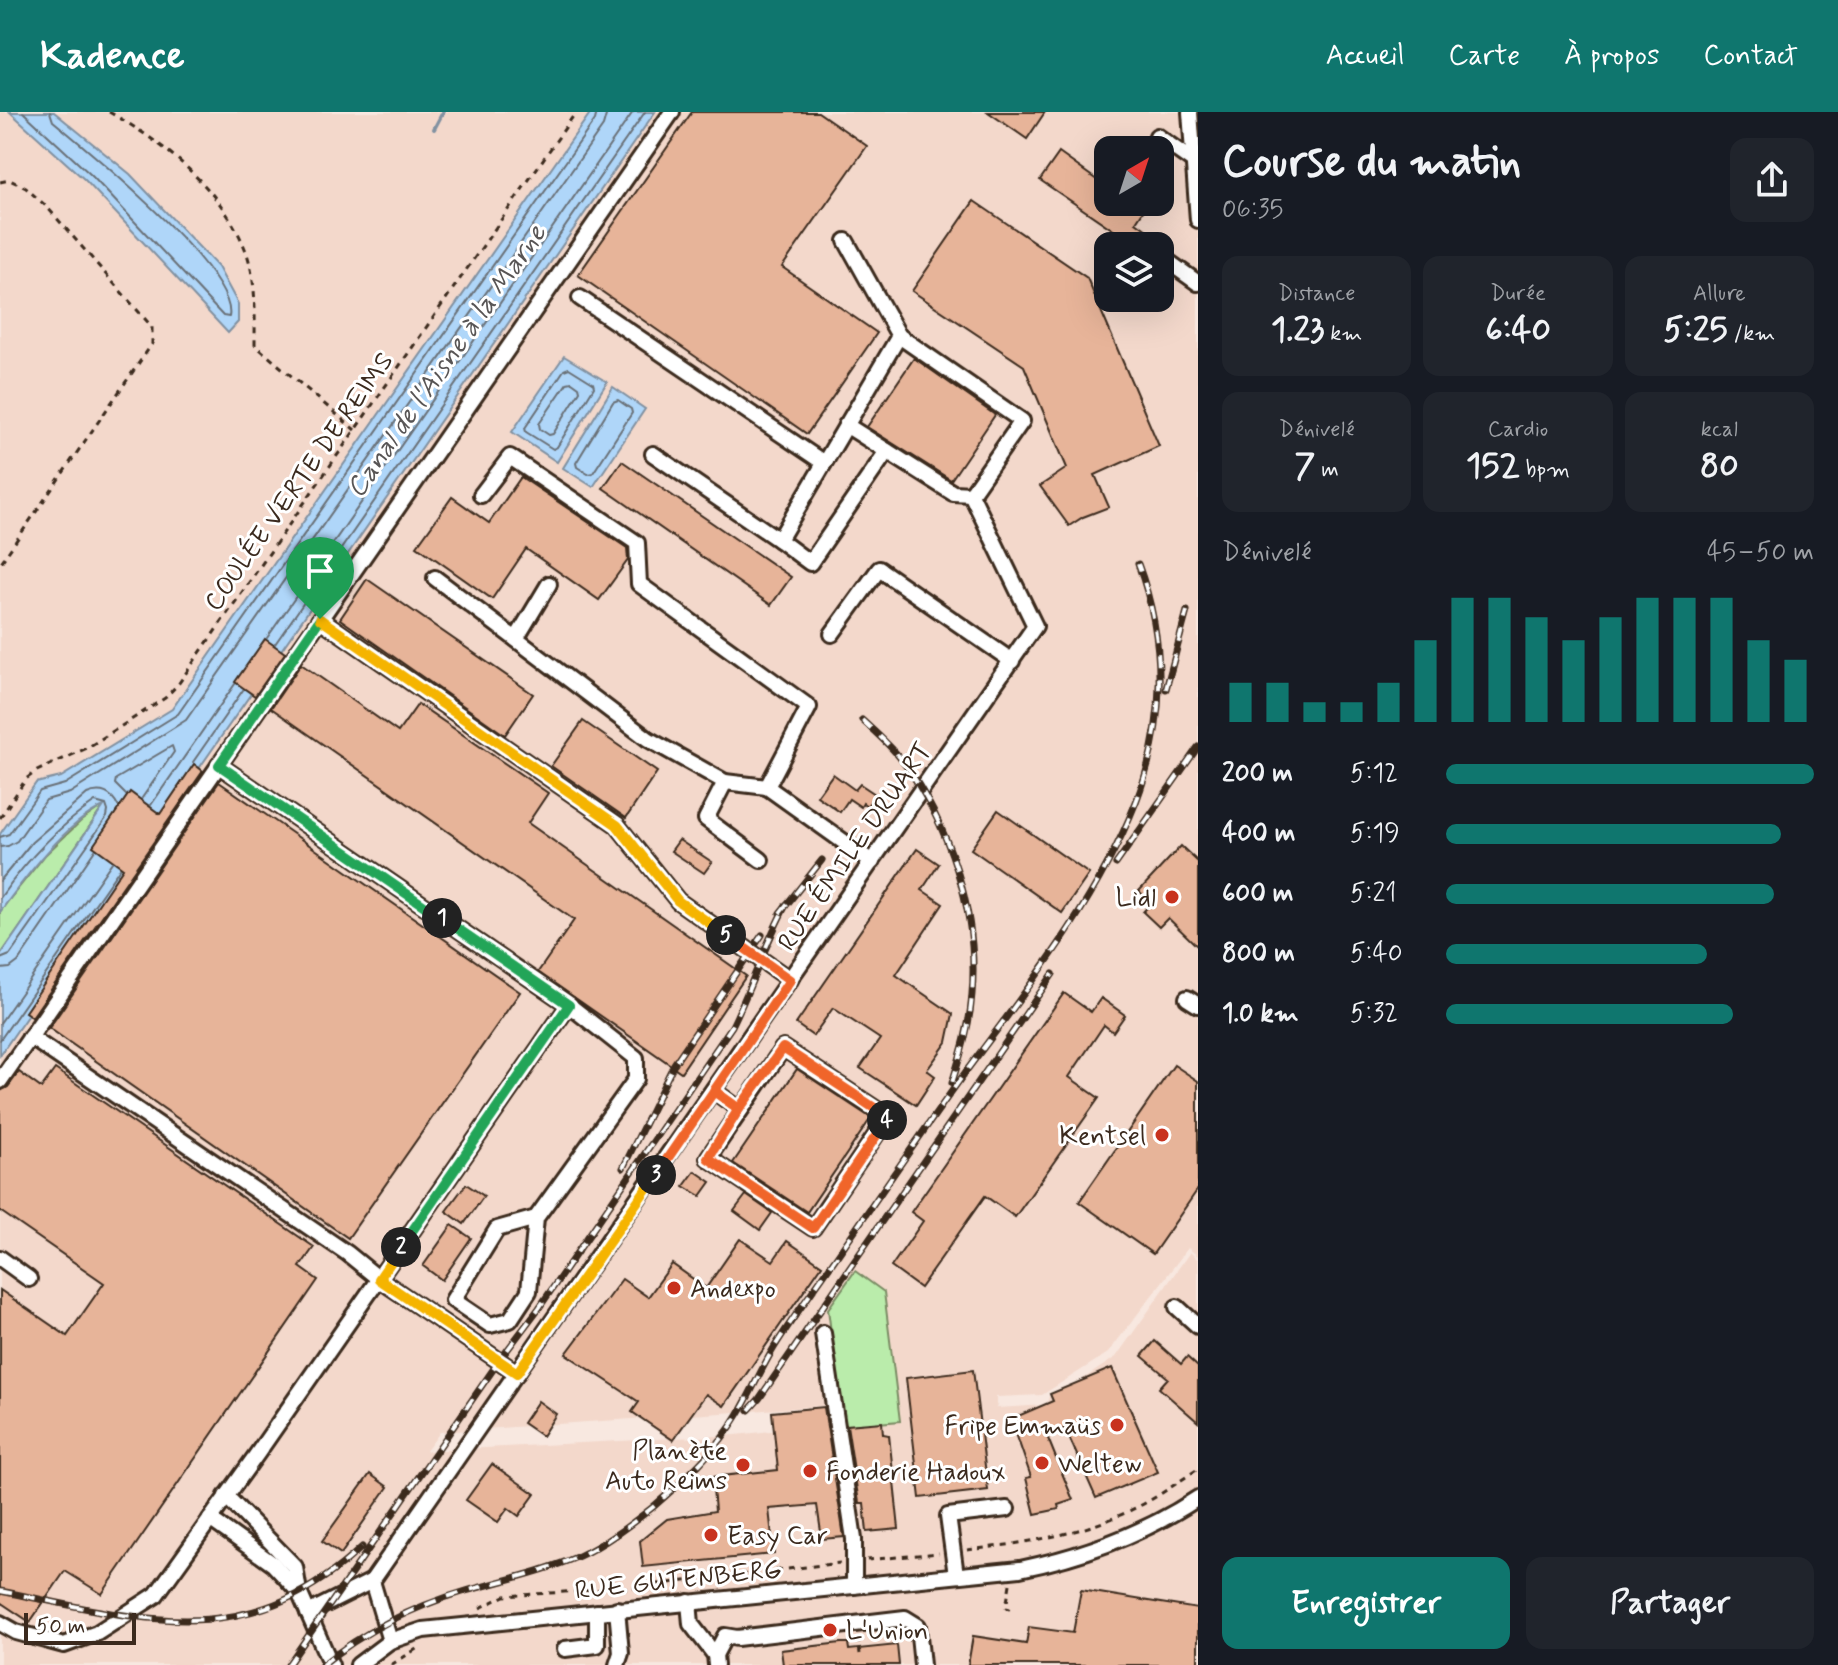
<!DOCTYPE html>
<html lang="fr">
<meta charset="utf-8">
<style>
:root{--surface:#171b24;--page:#20242c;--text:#f1f3f6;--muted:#9ea1a6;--accent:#0f766e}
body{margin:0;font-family:Mynerve,sans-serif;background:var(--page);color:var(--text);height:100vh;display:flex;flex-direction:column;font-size:30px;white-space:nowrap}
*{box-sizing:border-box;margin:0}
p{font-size:26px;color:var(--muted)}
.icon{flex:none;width:44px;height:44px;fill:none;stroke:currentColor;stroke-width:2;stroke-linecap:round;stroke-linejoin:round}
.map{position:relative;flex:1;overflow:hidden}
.drawer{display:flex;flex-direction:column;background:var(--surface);width:640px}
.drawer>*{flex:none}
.needle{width:52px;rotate:39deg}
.buttons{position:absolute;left:1094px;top:24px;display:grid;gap:16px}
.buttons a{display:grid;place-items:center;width:80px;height:80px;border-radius:16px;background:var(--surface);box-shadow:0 8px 32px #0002;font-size:40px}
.scale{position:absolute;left:24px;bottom:20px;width:112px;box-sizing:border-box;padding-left:8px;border:4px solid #3b2a1e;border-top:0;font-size:22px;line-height:28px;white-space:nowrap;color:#3b2a1e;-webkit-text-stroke:6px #fff;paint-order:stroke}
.pin{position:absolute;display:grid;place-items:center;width:68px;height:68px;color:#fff;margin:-82px -34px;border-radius:50% 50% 50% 0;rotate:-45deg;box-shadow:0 0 8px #0007}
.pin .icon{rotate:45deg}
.km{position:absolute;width:40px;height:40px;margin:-20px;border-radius:50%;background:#222;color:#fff;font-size:22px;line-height:40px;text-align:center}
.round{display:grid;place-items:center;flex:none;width:84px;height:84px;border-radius:16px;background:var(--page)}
.headline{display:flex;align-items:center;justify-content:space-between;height:136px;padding:0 24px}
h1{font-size:44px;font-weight:800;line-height:60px}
.metrics{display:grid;grid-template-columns:repeat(3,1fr);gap:12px;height:136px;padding:8px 24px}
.metrics div{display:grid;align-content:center;border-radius:16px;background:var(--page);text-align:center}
.metrics b{font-size:34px;font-weight:800}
.metrics small{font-size:22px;font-weight:400}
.metrics p{font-size:22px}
.chart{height:224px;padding:16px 24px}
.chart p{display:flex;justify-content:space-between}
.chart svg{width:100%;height:144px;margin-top:8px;stroke:var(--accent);stroke-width:6}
.primary-button{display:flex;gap:16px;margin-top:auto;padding:16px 24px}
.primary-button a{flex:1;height:92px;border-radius:16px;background:var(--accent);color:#fff;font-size:32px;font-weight:800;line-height:92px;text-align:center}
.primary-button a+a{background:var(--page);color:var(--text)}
ul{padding:0 24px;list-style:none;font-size:26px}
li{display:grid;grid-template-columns:128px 96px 1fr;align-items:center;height:60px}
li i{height:20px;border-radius:10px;background:var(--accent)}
header{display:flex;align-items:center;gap:48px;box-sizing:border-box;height:112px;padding:0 40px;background:var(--accent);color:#fff}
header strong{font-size:38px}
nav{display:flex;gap:44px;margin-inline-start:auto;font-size:28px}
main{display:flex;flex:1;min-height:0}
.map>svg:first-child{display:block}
.built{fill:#f3d8cb;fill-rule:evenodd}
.green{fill:#baecab;stroke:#7a8b64;stroke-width:2}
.water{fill:#afd6f9;stroke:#8191a1;stroke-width:2}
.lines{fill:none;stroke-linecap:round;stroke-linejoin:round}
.shore{stroke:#696f76;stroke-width:2}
.stream{stroke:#8191a1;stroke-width:4}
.building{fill:#e7b499;stroke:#3b2a1e;stroke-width:2}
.minor-casing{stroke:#3b2a1e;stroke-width:20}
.path{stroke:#3b2a1e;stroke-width:3;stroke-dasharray:6 6;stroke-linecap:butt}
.minor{stroke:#fff;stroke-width:14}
.rail-casing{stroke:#3b2a1e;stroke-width:7}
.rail{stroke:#fff;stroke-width:4;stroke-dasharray:12;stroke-linecap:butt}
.split-1-casing{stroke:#fff;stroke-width:16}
.split-2-casing{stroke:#fff;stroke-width:16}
.split-3-casing{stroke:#fff;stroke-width:16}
.split-4-casing{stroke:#fff;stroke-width:16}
.split-5-casing{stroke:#fff;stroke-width:16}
.split-6-casing{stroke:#fff;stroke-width:16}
.split-1{stroke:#22a559;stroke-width:10}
.split-2{stroke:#22a559;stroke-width:10}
.split-3{stroke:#f5b400;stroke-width:10}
.split-4{stroke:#f0652b;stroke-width:10}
.split-5{stroke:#f0652b;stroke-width:10}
.split-6{stroke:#f5b400;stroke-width:10}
.poi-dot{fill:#c8321e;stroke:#fff;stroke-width:3}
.labels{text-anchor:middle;stroke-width:6;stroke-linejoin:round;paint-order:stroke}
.street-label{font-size:26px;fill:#3b2a1e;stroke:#fff}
.poi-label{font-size:26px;fill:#3b2a1e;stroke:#fff;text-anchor:start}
.water-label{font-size:28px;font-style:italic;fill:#585555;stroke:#fff}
</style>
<header>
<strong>Kadence</strong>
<nav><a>Accueil</a><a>Carte</a><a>À propos</a><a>Contact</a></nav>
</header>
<main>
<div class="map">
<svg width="1198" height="1553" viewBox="0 0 1198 1553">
<rect width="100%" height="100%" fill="#f8e8e0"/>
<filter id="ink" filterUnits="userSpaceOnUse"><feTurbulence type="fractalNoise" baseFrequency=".0125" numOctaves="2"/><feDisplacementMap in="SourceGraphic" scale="16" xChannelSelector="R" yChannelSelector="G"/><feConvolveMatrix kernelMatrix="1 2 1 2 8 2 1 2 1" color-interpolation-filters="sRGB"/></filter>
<g filter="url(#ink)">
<path class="built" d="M0,0H1198V1144L1188,1136L1108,1241L1042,1283L996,1285L997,1296L1046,1293L1050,1282L1080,1269L1116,1245L1190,1140L1198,1148V1553H0ZM1108,38H1160V90H1108ZM1108,134H1160V186H1108ZM869,1291L899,1304L736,1323L426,1339L440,1320Z"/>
<g class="green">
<polygon points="105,692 0,844 0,800 8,789 45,743 81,709"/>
<polygon points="855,1159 884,1180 900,1309 843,1314 828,1197"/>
</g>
<g class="water">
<polygon points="10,0 54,0 130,62 218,155 238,192 238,210 228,221 85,68"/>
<path d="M591,0H655L0,943V844L104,694C66,710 24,767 0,800V722L36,671L61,665L172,597Z"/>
<polygon points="564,244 607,270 557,350 512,320"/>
<polygon points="613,275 645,297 593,375 563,356"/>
</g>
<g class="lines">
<g class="shore">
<path d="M23,0L91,63L223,204L229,205C238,161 88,38 53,9L50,0"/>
<polygon points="569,256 593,271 594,275 557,335 553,337 526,320 525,316 564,258"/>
<polygon points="572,270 579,275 580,279 553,322 549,323 540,317 539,312 567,271"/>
<polygon points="618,288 631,297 632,301 593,361 588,362 577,355 576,351 613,290"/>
<polyline points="267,526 633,0"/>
<polyline points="275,532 645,0"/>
<polyline points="193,650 243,578"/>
<polyline points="126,683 115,672 116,667 172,634 174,640 142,686"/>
<polyline points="151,693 235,572"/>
<polyline points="0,725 9,722 40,679 65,672 178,602 595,8 597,0"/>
<polyline points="0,735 8,734 17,729 46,688 70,681 186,608 603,14 607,0"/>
<path d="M0,769L32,730L87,682C101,676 112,681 118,694"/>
<path d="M0,786C26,749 57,715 95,690L106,693L108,699L107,705L10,843L0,847"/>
<polyline points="0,857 10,856 18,850 95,738"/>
<polyline points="0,911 112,750"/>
<polyline points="0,928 120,756"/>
</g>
<polyline class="stream" points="434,17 443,0"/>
</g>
<g class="building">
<polygon points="692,0 818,0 867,34 782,155 877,221 807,322 578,163"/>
<polygon points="988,0 1045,0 1027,27"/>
<polygon points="1059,41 1108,76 1108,90 1149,90 1136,110 1147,118 1137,134 1040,68"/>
<polygon points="974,89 1087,166 1159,334 1095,363 1109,395 1083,405 1069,414 1040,374 1067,356 1024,254 912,179"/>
<polygon points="914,246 995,303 951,368 867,315"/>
<polygon points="622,349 791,465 771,493 603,376"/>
<polygon points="521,365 627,436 628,448 599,488 526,437 492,487 417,434 452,385 489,411"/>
<polygon points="367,467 533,582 505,623 340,507"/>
<polygon points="265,527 285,541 255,584 235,570"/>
<polygon points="301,552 398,620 418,592 548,681 528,711 746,864 681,960 538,860 574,808 271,596"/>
<polygon points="583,609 657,660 626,706 551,654"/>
<polygon points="194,652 203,659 32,905 25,900 123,756 93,734 130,680 160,702"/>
<polygon points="833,662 855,678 860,672 875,682 867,694 863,691 861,695 849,687 840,700 817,684"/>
<polygon points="219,670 520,880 348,1126 49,916"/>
<polygon points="998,698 1089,762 1062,801 971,737"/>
<polygon points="679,728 712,750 704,761 671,739"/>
<polygon points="1181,734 1198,750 1198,835 1168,806 1159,815 1143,800 1151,791 1139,779"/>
<polygon points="917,737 939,752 922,778 943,792 896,863 953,902 947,930 927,958 935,964 916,993 860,956 880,927 833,896 813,924 796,912"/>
<polygon points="1064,881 1091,900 1101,886 1125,903 1113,920 1104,913 1069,965 1099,986 1015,1105 985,1084 920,1176 891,1155 923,1109 911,1100"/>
<polygon points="1174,953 1198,969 1198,1077 1153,1142 1079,1090"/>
<polygon points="55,957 314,1135 300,1155 318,1168 102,1482 65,1459 30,1510 0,1490 0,1178 67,1224 104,1171 0,1099 0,979 8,975 19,960 41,976"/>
<polygon points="797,957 871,1006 807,1100 733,1051"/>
<polygon points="695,1059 711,1070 701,1084 684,1074"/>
<polygon points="466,1072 484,1084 464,1112 446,1099"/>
<polygon points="746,1083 772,1101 760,1118 734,1099"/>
<polygon points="452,1113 471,1126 442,1168 423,1154"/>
<polygon points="740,1127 773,1149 787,1129 822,1153 724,1294 706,1282 673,1328 632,1300 639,1290 566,1242 622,1167 648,1185 672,1152 706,1176"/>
<polygon points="1155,1229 1181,1252 1187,1245 1198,1255 1198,1310 1159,1276 1168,1266 1142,1244"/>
<polygon points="1112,1256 1158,1360 1096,1386 1065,1316 1047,1324 1073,1388 1058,1393 1059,1397 1035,1402 1026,1366 1031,1365 1011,1307 1053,1289 1050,1282"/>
<polygon points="973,1258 988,1378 920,1386 906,1266"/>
<polygon points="538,1289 556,1302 542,1324 523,1311"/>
<polygon points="824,1295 844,1425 822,1427 817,1393 769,1397 774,1442 643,1455 640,1429 667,1407 715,1399 712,1365 778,1358 772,1300"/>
<polygon points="882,1310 883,1322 889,1323 899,1417 867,1420 864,1391 859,1391 847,1313"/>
<polygon points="492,1352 535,1382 519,1404 508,1396 498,1410 466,1388"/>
<polygon points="370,1362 388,1375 341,1442 322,1429"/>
<polygon points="1081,1478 1198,1497 1198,1553 968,1553 973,1524 1026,1532 1029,1515 1073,1521"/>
<polygon points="841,1531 848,1531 849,1538 897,1533 899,1553 783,1553 781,1538"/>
</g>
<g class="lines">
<defs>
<g id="minor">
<polyline points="1190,0 1198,108"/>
<polyline points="1157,24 1194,50"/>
<polyline points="846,129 899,224 1022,309 971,382 953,381 846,313"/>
<polyline points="1170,151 1198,171"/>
<polyline points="580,186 824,351"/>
<polyline points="653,342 779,428 899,224"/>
<polyline points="481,383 510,345 637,431 639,472 809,595 767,675 872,750"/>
<polyline points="779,428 810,451 887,339"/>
<polyline points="435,466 648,627 725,670 767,675"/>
<polyline points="320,507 617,713 678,789 790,868"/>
<polyline points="832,522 879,457 1012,549"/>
<polyline points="516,527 549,472"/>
<polyline points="219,653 569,893 636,946 636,967 536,1106 529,1179 510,1208 490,1213 453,1188 497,1117 536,1106"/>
<polyline points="725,670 706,707 761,748"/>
<polyline points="1187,886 1198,893"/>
<polyline points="30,925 347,1141 379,1167 517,1261"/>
<polygon points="783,936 888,1005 813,1116 708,1046"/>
<polyline points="0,969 672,0"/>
<polyline points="714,979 739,997"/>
<polyline points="0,1146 29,1167"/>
<polyline points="1177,1195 1198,1214"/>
<polyline points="823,1221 854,1427 854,1474"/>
<polyline points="226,1384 295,1455 299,1480"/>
<polyline points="210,1407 273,1452 299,1480 331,1553"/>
<polyline points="956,1463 948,1404 1007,1397"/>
<polyline points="689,1490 691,1512 715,1543 716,1553"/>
<polyline points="617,1497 621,1541 617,1553"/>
<polyline points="308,1501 372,1469"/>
<polyline points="0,1511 16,1520 64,1533 97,1521 156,1483 257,1342 569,893"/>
<polyline points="390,1529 372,1469 1035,514 971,382"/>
<polyline points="565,1537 597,1533 597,1500"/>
<polyline points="715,1543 725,1524 737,1526 905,1506 918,1514 922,1553"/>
<path d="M358,1553L390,1529L423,1518L1020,1457C1083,1444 1144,1422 1198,1386"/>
</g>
</defs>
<use href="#minor" class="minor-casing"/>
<g class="path">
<path d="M109,0C163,30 220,76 244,134C257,165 255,201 255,233L355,318"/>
<polyline points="0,70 10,68 26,76 47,95 152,215 152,232 0,452"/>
<polyline points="0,706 26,667 37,659 87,636 165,586 179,571 576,0"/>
<path d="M967,1438C1021,1432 1079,1423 1129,1399C1154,1388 1175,1372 1198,1357"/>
<polyline points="867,1448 939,1441"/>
<polyline points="1010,1472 1006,1496 1010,1497"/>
<polyline points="480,1496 505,1484 625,1476 840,1451"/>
<polyline points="858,1526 860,1542"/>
<polyline points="391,1553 418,1536"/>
</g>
<use href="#minor" class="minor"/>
<defs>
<g id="rail">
<polyline points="1166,577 1187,499"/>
<path d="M862,608C876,621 890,633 901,647C949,711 979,802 972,882C970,913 961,942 952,971"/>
<polyline points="1116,752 1198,635"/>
<polyline points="780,801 822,748"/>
<polyline points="623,1056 674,952 762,823"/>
<polyline points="749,1298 759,1287 1053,862"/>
<path d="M0,1479C138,1506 246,1544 362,1435"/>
<path d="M288,1553L499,1249L539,1196L732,914C752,874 765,832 786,793"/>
<path d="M322,1553C364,1519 415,1494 466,1479C504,1468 543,1460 579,1444C605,1432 630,1413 653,1395C683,1369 718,1337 738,1303C752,1280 762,1254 777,1231C798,1198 822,1166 844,1134C885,1075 925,1016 967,958C1031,872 1096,791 1136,690C1166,612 1167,530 1138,452"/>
</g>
</defs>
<use href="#rail" class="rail-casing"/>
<use href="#rail" class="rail"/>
</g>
</g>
<g class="lines" filter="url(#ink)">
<defs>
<polyline id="split-1" points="320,507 219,653 442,806"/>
<polyline id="split-2" points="401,1135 569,893 442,806"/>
<polyline id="split-3" points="401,1135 379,1167 517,1261 656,1063"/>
<polyline id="split-4" points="656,1063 714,979 739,997 708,1046 813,1116 887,1008"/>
<polyline id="split-5" points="726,823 790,868 714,979 739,997 783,936 888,1005 887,1008"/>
<polyline id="split-6" points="320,507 617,713 678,789 726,823"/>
</defs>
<use href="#split-1" class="split-1-casing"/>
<use href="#split-2" class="split-2-casing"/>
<use href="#split-3" class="split-3-casing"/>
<use href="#split-4" class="split-4-casing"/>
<use href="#split-5" class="split-5-casing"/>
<use href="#split-6" class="split-6-casing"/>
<use href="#split-1" class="split-1"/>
<use href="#split-2" class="split-2"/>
<use href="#split-3" class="split-3"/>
<use href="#split-4" class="split-4"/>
<use href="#split-5" class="split-5"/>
<use href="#split-6" class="split-6"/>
</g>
<g class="poi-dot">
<circle cx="1172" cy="785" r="8"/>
<circle cx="1162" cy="1023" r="8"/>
<circle cx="674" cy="1176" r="8"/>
<circle cx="1117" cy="1313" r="8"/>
<circle cx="1042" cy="1351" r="8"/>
<circle cx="743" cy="1353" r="8"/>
<circle cx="810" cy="1359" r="8"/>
<circle cx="711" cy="1423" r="8"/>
<circle cx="830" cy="1518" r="8"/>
</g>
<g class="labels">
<g class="street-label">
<text transform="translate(298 369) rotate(-55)" y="9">COULÉE VERTE DE REIMS</text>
<text transform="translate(854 734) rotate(-55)" y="9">RUE ÉMILE DRUART</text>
<text transform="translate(678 1467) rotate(-6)" y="9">RUE GUTENBERG</text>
</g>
<g class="poi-label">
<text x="1156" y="794" text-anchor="end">Lidl</text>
<text x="1146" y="1032" text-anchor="end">Kentsel</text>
<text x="690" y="1185">Andexpo</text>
<text x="1101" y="1322" text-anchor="end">Fripe Emmaüs</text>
<text x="727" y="1347" text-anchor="end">Planète<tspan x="727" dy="30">Auto Reims</tspan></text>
<text x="1058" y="1360">Weltew</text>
<text x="826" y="1368">Fonderie Hadoux</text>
<text x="727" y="1432">Easy Car</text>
<text x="846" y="1527">L'Union</text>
</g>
<g class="water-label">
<text transform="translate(445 248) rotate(-55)" y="10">Canal de l'Aisne à la Marne</text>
</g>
</g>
</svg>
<div class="buttons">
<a><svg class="needle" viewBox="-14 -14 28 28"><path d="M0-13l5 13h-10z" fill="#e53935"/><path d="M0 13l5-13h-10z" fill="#9ea1a6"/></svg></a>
<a><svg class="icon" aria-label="layers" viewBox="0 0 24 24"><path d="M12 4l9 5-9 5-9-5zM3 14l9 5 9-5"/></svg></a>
</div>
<div class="scale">50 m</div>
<div class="pin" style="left:320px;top:507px;background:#1e9e55"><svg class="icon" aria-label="arrive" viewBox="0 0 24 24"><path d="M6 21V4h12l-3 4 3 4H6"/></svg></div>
<b class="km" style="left:442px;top:806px">1</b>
<b class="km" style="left:401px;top:1135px">2</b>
<b class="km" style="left:656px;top:1063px">3</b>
<b class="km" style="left:887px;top:1008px">4</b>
<b class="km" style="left:726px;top:823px">5</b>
</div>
<section class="drawer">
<div class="headline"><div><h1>Course du matin</h1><p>06:35</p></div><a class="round"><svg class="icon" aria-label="share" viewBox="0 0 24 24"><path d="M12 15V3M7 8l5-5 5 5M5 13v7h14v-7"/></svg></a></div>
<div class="metrics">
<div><p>Distance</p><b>1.23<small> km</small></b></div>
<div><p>Durée</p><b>6:40</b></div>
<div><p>Allure</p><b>5:25<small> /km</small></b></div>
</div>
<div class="metrics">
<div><p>Dénivelé</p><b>7<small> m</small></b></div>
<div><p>Cardio</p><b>152<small> bpm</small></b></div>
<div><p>kcal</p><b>80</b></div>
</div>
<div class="chart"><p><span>Dénivelé</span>45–50 m</p>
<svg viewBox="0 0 160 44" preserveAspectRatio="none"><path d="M5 44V32M15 44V32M25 44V38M35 44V38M45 44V32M55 44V19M65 44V6M75 44V6M85 44V12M95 44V19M105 44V12M115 44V6M125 44V6M135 44V6M145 44V19M155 44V25"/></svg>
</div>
<ul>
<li><b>200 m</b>5:12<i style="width:100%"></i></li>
<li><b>400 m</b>5:19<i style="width:91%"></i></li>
<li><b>600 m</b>5:21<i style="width:89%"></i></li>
<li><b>800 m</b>5:40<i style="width:71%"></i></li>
<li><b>1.0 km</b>5:32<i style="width:78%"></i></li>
</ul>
<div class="primary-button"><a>Enregistrer</a><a>Partager</a></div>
</section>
</main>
